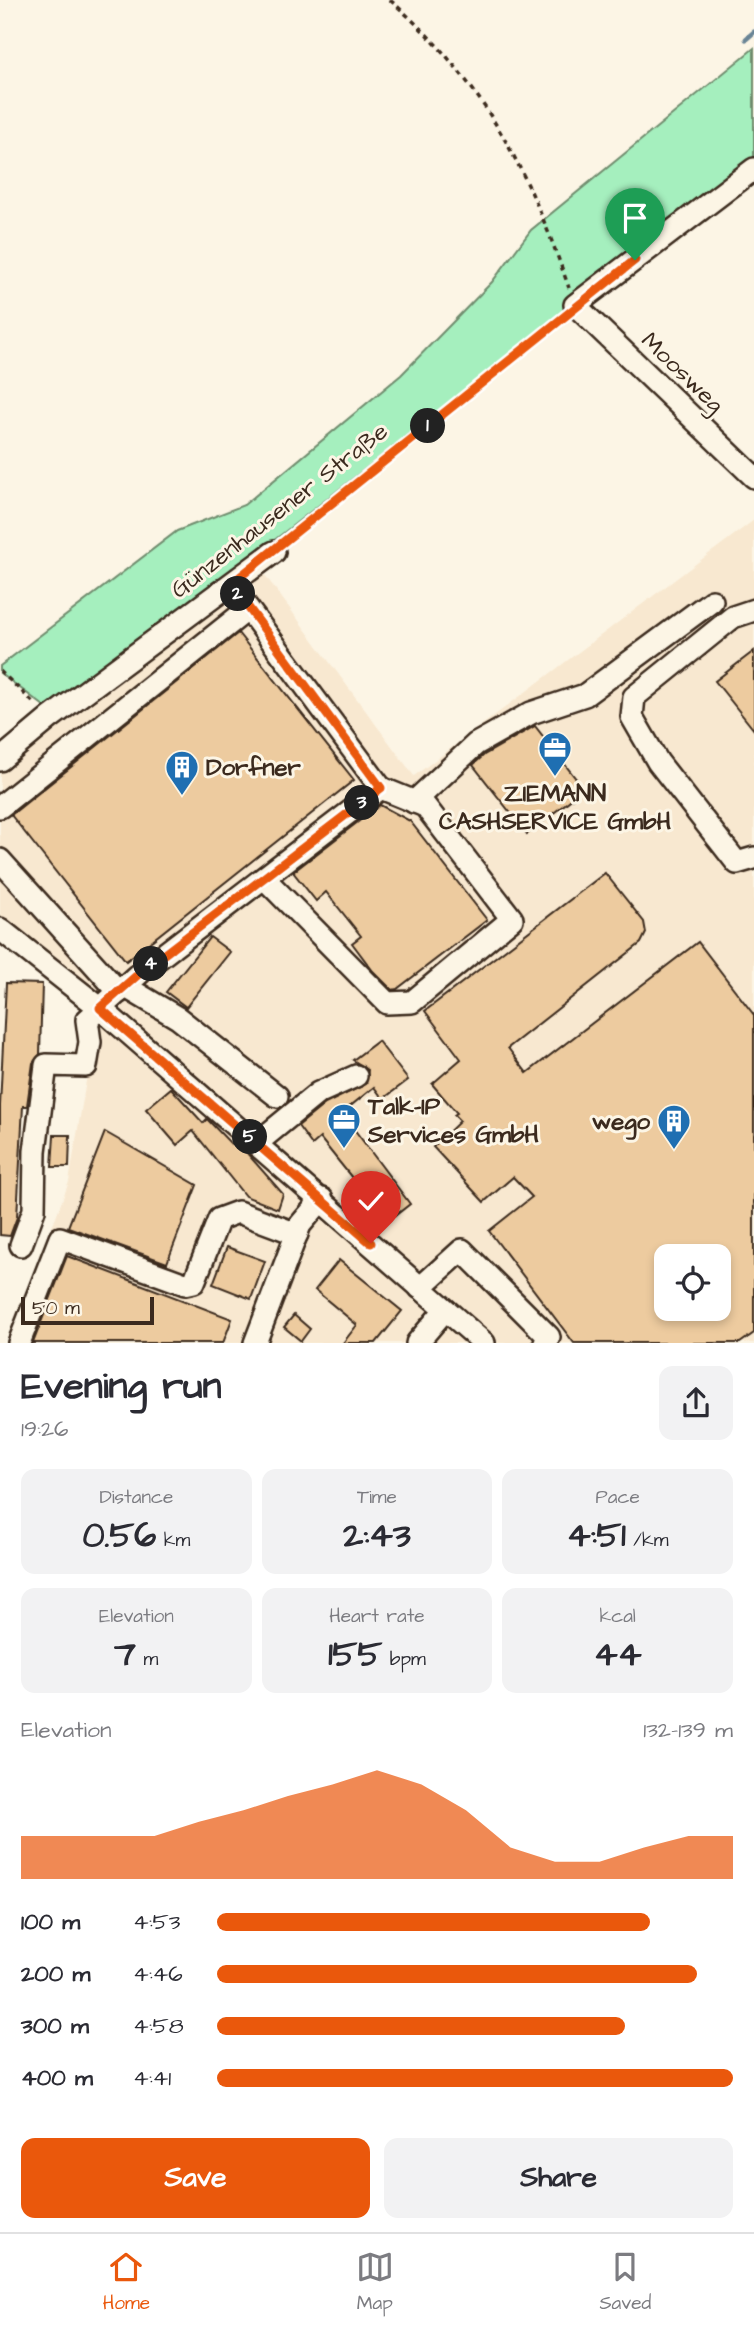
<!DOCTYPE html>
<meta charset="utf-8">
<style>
:root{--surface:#fff;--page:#f2f2f3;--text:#2b2b33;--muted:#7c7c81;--line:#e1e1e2;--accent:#ea580c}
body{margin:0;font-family:"Architects Daughter",sans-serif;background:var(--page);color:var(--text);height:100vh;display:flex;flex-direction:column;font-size:26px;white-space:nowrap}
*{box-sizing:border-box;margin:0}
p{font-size:23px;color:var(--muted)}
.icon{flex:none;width:38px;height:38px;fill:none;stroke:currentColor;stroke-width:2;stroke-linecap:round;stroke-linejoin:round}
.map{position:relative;height:1343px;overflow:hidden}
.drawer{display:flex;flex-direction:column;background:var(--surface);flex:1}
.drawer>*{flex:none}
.buttons{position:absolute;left:654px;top:1244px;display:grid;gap:14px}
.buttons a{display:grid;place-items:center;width:77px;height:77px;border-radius:14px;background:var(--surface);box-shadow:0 4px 10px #0003;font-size:35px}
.scale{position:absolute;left:21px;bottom:18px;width:133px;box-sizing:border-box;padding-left:7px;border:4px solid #3b2a1e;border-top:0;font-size:19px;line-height:24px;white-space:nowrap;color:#3b2a1e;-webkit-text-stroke:5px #fcf5e5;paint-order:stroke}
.pin{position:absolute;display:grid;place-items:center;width:60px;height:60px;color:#fff;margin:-72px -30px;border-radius:50% 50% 50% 0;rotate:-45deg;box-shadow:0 0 7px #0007}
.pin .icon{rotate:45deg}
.km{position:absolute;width:35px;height:35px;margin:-18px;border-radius:50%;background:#222;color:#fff;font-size:19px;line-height:35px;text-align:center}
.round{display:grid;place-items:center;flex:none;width:74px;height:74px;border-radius:14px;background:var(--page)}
.summary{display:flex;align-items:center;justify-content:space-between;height:119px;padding:0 21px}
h1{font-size:38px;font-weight:700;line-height:52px}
.stats{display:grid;grid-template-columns:repeat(3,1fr);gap:10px;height:119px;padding:7px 21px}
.stats div{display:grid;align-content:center;border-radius:14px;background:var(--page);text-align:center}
.stats b{font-size:35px;font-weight:700}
.stats small{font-size:19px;font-weight:400}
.stats p{font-size:19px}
.chart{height:196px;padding:14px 21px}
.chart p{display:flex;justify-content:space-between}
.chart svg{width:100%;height:126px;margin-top:7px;fill:var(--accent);opacity:.7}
.cta{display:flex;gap:14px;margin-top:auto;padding:14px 21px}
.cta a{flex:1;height:80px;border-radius:14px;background:var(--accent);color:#fff;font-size:28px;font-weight:700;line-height:80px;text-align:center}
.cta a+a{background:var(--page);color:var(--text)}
ul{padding:0 21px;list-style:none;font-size:23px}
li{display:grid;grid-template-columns:112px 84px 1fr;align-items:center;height:52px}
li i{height:18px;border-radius:9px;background:var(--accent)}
.tabs{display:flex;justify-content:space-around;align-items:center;height:98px;border-top:2px solid var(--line);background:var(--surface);font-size:19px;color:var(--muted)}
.tabs a{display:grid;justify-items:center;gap:4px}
.tabs .on{color:var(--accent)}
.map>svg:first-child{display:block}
.built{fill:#f8e8d0;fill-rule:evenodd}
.green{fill:#a5efbe;stroke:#708c6e;stroke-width:2}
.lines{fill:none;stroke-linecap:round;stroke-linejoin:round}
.stream{stroke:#698495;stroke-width:5}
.building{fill:#edcb9f;stroke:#3b2a1e;stroke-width:2;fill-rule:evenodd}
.minor-casing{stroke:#3b2a1e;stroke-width:26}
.path{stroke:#3b2a1e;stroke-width:3.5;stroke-dasharray:5 5;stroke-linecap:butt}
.minor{stroke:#fcf5e5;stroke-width:21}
.route-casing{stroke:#fff;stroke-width:14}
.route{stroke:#ea580c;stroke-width:9}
.labels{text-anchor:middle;stroke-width:6;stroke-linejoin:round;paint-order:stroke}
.street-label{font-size:24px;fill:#3b2a1e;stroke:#fcf5e5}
.poi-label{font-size:24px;font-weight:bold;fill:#3b2a1e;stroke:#fcf5e5;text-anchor:start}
</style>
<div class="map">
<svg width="754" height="1343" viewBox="0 0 754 1343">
<rect width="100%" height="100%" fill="#fcf5e5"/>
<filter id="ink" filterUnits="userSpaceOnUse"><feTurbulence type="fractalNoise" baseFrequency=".0143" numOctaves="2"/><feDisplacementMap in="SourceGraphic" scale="14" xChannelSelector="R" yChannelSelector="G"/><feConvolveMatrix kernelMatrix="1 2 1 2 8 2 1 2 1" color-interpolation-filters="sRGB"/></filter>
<g filter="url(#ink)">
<path class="built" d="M754,520V1343H8L69,1182L100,998L0,924V760L253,559L414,776ZM667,1256H719V1309H667Z"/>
<path class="green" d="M754,48V170C517,347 287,533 52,712L0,673V666L177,531L244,505L401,375L492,282L531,230Z"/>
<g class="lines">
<polyline class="stream" points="746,39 754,32"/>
</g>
<g class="building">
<polygon points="238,633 354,780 126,961 11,815"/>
<polygon points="754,651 754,730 715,681"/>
<polygon points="535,726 584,789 527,834 473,765 484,755"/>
<polygon points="380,805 410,821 487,920 397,989 392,990 373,971 352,943 361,936 326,892 316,901 293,872"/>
<path d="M605,873L644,922L646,933L641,943L508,1048L527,1073L698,942L754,1015V1333L740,1343H574L489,1231L532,1197L513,1177L484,1202L433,1147L460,1121L454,1115L457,1113L432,1084L461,1059L425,1011ZM667,1256H719V1309H667Z"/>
<polygon points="210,937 230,952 186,1007 166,992"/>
<polygon points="6,983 42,984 40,1054 33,1063 27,1106 23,1106 17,1217 10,1236 0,1235 0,1106"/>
<polygon points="378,1041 408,1080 383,1099 374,1087 342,1113 410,1204 396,1215 390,1207 381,1214 320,1138 312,1145 298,1126 325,1104 366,1084 368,1070 353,1060"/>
<polygon points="171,1088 203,1123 207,1119 231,1144 234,1142 246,1152 283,1194 278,1209 245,1196 193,1131 177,1145 146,1109"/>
<polygon points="105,1132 197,1185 167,1263 68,1227"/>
<polygon points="54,1135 70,1135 69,1167 52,1167"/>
<polygon points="227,1247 265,1261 251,1299 213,1284"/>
<polygon points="67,1256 232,1319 223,1343 33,1343"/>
<polygon points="339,1260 402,1311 376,1343 343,1343 357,1325 315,1290"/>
<polygon points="294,1315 310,1329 301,1341 284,1327"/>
</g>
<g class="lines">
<defs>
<g id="minor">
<polyline points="754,169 575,305 754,477"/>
<polyline points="240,598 381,788"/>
<polyline points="754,610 733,617 634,697 632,717 658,762 737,863 754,858"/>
<polyline points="0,760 50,718 274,552"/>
<polyline points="414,802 476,744 531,713 585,695 712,601"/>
<polyline points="0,807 248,609"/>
<polyline points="0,860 119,992"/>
<polyline points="0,929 100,1008 484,1343"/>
<polyline points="126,987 178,1018 277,1096"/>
<polyline points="257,1143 318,1093 356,1076"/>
<polyline points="21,1245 34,1210 35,1151 46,1065 86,1066 90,1042 87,1020 142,971 381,788 425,806 512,919 412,1002 387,1003 264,878"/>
<polyline points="420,1288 462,1250 549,1337 545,1343"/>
<polyline points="19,1343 60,1238 185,1284 194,1282 219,1219 238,1212 297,1234"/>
<polyline points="255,1343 300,1225 322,1199"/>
<polyline points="417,1343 445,1310"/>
</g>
</defs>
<use href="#minor" class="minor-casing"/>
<g class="path">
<path d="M390,0C485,82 528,171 569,288"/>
<polyline points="289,540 562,316"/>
<polyline points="0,671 36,705"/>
</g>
<use href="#minor" class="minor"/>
</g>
</g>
<g class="lines" filter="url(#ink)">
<defs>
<polyline id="route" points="371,1243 100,1008 142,971 381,788 231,584 635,260"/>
</defs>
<use href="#route" class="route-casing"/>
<use href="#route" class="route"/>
</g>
<defs>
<symbol id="office-pin" viewBox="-11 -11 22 30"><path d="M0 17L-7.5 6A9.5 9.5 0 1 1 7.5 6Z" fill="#1f6fb2" stroke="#fcf5e5"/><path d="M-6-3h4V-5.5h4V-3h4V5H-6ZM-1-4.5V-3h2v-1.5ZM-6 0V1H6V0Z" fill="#fff"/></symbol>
<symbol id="building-pin" viewBox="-11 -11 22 30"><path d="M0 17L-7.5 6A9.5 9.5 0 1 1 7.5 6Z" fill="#1f6fb2" stroke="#fcf5e5"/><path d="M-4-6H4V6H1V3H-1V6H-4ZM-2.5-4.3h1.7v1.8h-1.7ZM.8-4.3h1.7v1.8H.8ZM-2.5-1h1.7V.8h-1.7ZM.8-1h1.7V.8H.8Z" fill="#fff"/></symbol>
</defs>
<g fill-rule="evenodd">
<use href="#office-pin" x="536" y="729" width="38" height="52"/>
<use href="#building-pin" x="163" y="748" width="38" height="52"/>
<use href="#office-pin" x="325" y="1101" width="38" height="52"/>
<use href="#building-pin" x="655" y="1102" width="38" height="52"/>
</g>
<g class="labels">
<g class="street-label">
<text transform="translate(683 372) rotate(44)" y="8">Moosweg</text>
<text transform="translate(279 510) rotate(-38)" y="8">Günzenhausener Straße</text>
</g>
<g class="poi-label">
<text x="206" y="775">Dorfner</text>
<text x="555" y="801" text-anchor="middle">ZIEMANN<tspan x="555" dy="28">CASHSERVICE GmbH</tspan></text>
<text x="368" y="1114">Talk-IP<tspan x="368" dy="28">Services GmbH</tspan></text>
<text x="650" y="1129" text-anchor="end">wego</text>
</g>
</g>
</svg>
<div class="buttons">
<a><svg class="icon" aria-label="locate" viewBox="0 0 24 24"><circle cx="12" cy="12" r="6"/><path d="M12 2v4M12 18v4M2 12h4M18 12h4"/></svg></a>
</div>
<div class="scale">50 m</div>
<div class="pin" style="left:635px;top:260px;background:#1e9e55"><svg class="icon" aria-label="arrive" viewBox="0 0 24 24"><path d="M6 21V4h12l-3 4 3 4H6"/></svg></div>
<div class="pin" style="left:371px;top:1243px;background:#d93025"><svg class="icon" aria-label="check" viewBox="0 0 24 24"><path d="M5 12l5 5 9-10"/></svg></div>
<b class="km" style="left:428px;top:426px">1</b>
<b class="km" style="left:238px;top:594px">2</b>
<b class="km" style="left:362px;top:803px">3</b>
<b class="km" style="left:151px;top:964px">4</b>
<b class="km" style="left:250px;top:1137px">5</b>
</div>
<section class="drawer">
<div class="summary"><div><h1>Evening run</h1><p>19:26</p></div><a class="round"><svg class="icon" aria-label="share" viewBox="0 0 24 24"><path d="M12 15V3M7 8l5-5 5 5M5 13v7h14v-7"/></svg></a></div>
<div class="stats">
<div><p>Distance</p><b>0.56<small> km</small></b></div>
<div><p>Time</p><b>2:43</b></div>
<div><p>Pace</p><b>4:51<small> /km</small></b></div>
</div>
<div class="stats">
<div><p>Elevation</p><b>7<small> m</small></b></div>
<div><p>Heart rate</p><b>155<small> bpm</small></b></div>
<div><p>kcal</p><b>44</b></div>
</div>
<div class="chart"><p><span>Elevation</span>132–139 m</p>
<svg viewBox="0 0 160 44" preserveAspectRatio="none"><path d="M0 44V29L10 29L20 29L30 29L40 24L50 20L60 15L70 11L80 6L90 11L100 20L110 33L120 38L130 38L140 33L150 29L160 29V44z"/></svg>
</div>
<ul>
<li><b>100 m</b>4:53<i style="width:84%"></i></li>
<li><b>200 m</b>4:46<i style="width:93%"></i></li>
<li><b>300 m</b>4:58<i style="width:79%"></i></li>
<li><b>400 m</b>4:41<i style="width:100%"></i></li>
</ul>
<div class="cta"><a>Save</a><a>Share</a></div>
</section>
<nav class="tabs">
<a class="on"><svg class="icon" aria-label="home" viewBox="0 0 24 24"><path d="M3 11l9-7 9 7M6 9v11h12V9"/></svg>Home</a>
<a><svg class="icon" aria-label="map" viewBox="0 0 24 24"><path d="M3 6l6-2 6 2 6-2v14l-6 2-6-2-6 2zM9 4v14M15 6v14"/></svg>Map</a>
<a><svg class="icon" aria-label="saved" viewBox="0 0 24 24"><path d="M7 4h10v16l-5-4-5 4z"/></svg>Saved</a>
</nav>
